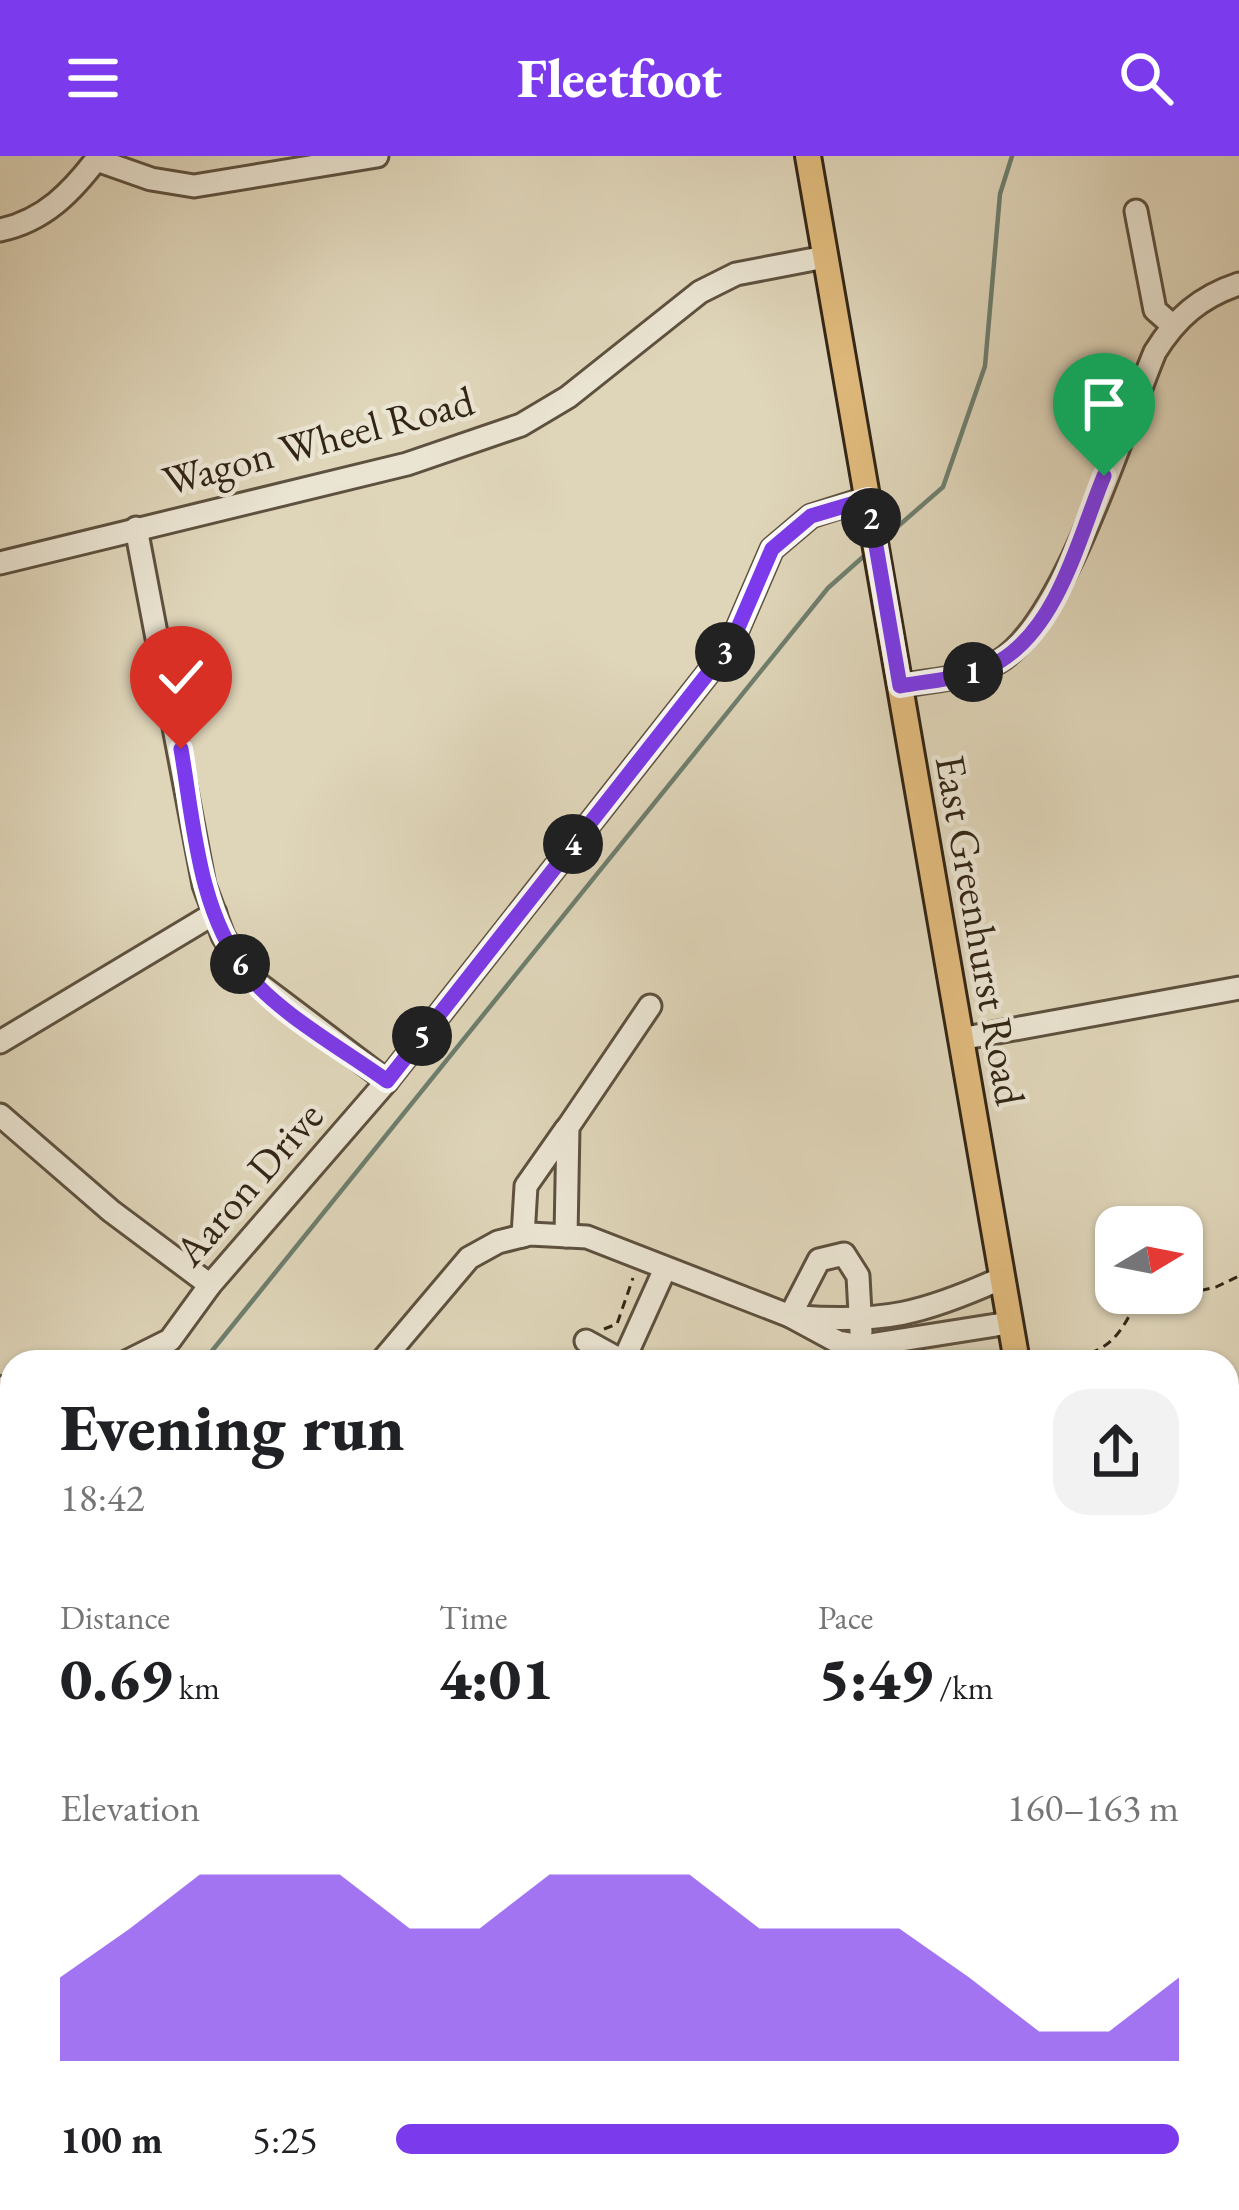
<!DOCTYPE html>
<meta charset="utf-8">
<style>
:root{--surface:#fff;--page:#f2f2f2;--text:#202124;--muted:#757577;--accent:#7c3aed}
body{margin:0;font-family:"EB Garamond",serif;background:var(--page);color:var(--text);height:100vh;display:flex;flex-direction:column;font-size:45px;white-space:nowrap}
*{box-sizing:border-box;margin:0}
p{font-size:39px;color:var(--muted)}
.icon{flex:none;width:66px;height:66px;fill:none;stroke:currentColor;stroke-width:2;stroke-linecap:round;stroke-linejoin:round}
.map{position:relative;flex:1;overflow:hidden}
.panel{position:absolute;left:0px;top:1194px;width:1239px;height:861px;display:flex;flex-direction:column;background:var(--surface);border-radius:36px 36px 0 0;box-shadow:0 3px 9px #0004}
.panel>*{flex:none}
.needle{width:78px;rotate:80deg}
.buttons{position:absolute;left:1095px;top:1050px;display:grid;gap:24px}
.buttons a{display:grid;place-items:center;width:108px;height:108px;border-radius:24px;background:var(--surface);box-shadow:0 3px 9px #0004;font-size:60px}
.pin{position:absolute;display:grid;place-items:center;width:102px;height:102px;color:#fff;margin:-123px -51px;border-radius:50% 50% 50% 0;rotate:-45deg;box-shadow:0 0 12px #0007}
.pin .icon{rotate:45deg}
.km{position:absolute;width:60px;height:60px;margin:-30px;border-radius:50%;background:#222;color:#fff;font-size:33px;line-height:60px;text-align:center}
.round{display:grid;place-items:center;flex:none;width:126px;height:126px;border-radius:36px;background:var(--page)}
.overview{display:flex;align-items:center;justify-content:space-between;height:204px;padding:0 60px}
h1{font-size:66px;font-weight:800;line-height:90px}
.figures{display:grid;grid-template-columns:repeat(3,1fr);gap:18px;height:204px;padding:12px 60px}
.figures div{display:grid;align-content:center}
.figures b{font-size:60px;font-weight:800}
.figures small{font-size:33px;font-weight:400}
.figures p{font-size:33px}
.chart{height:336px;padding:24px 60px}
.chart p{display:flex;justify-content:space-between}
.chart svg{width:100%;height:216px;margin-top:12px;fill:var(--accent);opacity:.7}
ul{padding:0 60px;list-style:none;font-size:39px}
li{display:grid;grid-template-columns:192px 144px 1fr;align-items:center;height:90px}
li i{height:30px;border-radius:15px;background:var(--accent)}
header{display:flex;justify-content:space-between;align-items:center;height:156px;padding:0 60px;background:var(--accent);color:#fff;font-size:54px;font-weight:800}
.map>svg:first-child{display:block}
.lines{fill:none;stroke-linecap:round;stroke-linejoin:round}
.stream{stroke:#6e7e6e;stroke-width:4.5}
.minor-casing{stroke:#5e513f;stroke-width:27}
.major-casing{stroke:#332516;stroke-width:30}
.path{stroke:#332516;stroke-width:3;stroke-dasharray:9 6;stroke-linecap:butt}
.minor{stroke:#eae4d2;stroke-width:21}
.major{stroke:#e0ba7c;stroke-width:24}
.route-casing{stroke:#fff;stroke-width:24}
.route{stroke:#7c3aed;stroke-width:15}
.labels{text-anchor:middle;stroke-width:9;stroke-linejoin:round;paint-order:stroke}
.street-label{font-size:42px;fill:#332516;stroke:#eae4d2}
</style>
<header><svg class="icon" aria-label="menu" viewBox="0 0 24 24"><path d="M4 6h16M4 12h16M4 18h16"/></svg>Fleetfoot<svg class="icon" aria-label="search" viewBox="0 0 24 24"><circle cx="10" cy="10" r="6"/><path d="M15 15l6 6"/></svg></header>
<div class="map">
<svg width="1239" height="2054" viewBox="0 0 1239 2054">
<rect width="100%" height="100%" fill="#dfd5b9"/>
<filter id="stains"><feTurbulence type="fractalNoise" baseFrequency=".00167" numOctaves="4"/><feColorMatrix values="0 0 0 0 .2 0 0 0 0 .09 0 0 0 0 .02 0 0 0 .5 -.17"/></filter>
<radialGradient id="worn" r=".72"><stop offset=".6" stop-color="#630" stop-opacity="0"/><stop offset="1" stop-color="#630" stop-opacity=".3"/></radialGradient>
<g class="lines">
<g class="stream">
<polyline points="888,379 943,331 985,210 1000,38 1012,0"/>
<polyline points="203,1206 828,432 864,400"/>
<polyline points="0,1457 12,1443"/>
</g>
<defs>
<g id="minor">
<polyline points="97,4 151,23 194,30 377,0"/>
<polyline points="1136,55 1155,154 1172,169"/>
<path d="M0,74C44,65 72,36 99,0"/>
<polyline points="136,372 204,729 223,780 248,820 387,925"/>
<polyline points="0,407 407,308 521,269 568,241 700,136 736,118 825,101"/>
<path d="M900,530C931,524 970,523 998,506C1064,468 1124,270 1155,196C1176,162 1200,141 1239,128"/>
<polyline points="960,883 1239,832"/>
<polyline points="0,886 215,757"/>
<polyline points="0,959 111,1055 210,1129"/>
<polyline points="523,1080 526,1030 566,973"/>
<polyline points="566,1080 568,971 650,850"/>
<polyline points="790,1160 819,1104 844,1098 858,1120 861,1176"/>
<path d="M799,1161C884,1167 922,1158 1000,1123"/>
<polyline points="586,1185 624,1206"/>
<polyline points="126,1206 170,1184 210,1129 387,925 731,488 772,393 811,360 868,342"/>
<polyline points="381,1206 469,1102 498,1086 530,1078 587,1081 790,1160 838,1186 863,1190 1009,1167"/>
<polyline points="623,1206 665,1113"/>
<polyline points="0,1232 12,1230"/>
<polyline points="1227,1273 1239,1268"/>
<polyline points="0,1564 12,1560"/>
<polyline points="1227,1663 1239,1729"/>
<polyline points="1227,1981 1239,1979"/>
<polyline points="116,2043 118,2054"/>
<polyline points="338,2043 340,2054"/>
<polyline points="558,2043 558,2054"/>
<polyline points="770,2043 772,2054"/>
</g>
<g id="major">
<polyline points="808,0 1017,1206"/>
<polyline points="1163,2043 1164,2054"/>
</g>
</defs>
<use href="#minor" class="minor-casing"/>
<use href="#major" class="major-casing"/>
<g class="path">
<polyline points="604,1173 617,1168 633,1122"/>
<path d="M1046,1206C1094,1199 1113,1196 1134,1150L1216,1131L1239,1120"/>
<polyline points="1227,1245 1239,1240"/>
<polyline points="0,1619 12,1614"/>
<polyline points="0,1657 12,1674"/>
<polyline points="0,2041 12,2038"/>
</g>
<use href="#minor" class="minor"/>
<use href="#major" class="major"/>
</g>
<g class="lines">
<defs>
<path id="route" d="M181,593C194,668 198,754 246,816C276,856 346,895 387,925L731,488L772,393L811,360L868,343L900,530C932,524 972,523 1000,505C1059,469 1079,381 1104,320"/>
</defs>
<use href="#route" class="route-casing"/>
<use href="#route" class="route"/>
</g>
<g class="labels">
<g class="street-label">
<text transform="translate(318 284) rotate(-15)" y="15">Wagon Wheel Road</text>
<text transform="translate(981 774) rotate(80)" y="15">East Greenhurst Road</text>
<text transform="translate(248 1027) rotate(-49)" y="15">Aaron Drive</text>
</g>
</g>
<rect width="100%" height="100%" filter="url(#stains)"/>
<rect width="100%" height="100%" fill="url(#worn)"/>
</svg>
<div class="buttons">
<a><svg class="needle" viewBox="-14 -14 28 28"><path d="M0-13l5 13h-10z" fill="#e53935"/><path d="M0 13l5-13h-10z" fill="#757577"/></svg></a>
</div>
<div class="pin" style="left:1104px;top:320px;background:#1e9e55"><svg class="icon" aria-label="arrive" viewBox="0 0 24 24"><path d="M6 21V4h12l-3 4 3 4H6"/></svg></div>
<div class="pin" style="left:181px;top:593px;background:#d93025"><svg class="icon" aria-label="check" viewBox="0 0 24 24"><path d="M5 12l5 5 9-10"/></svg></div>
<b class="km" style="left:973px;top:516px">1</b>
<b class="km" style="left:871px;top:362px">2</b>
<b class="km" style="left:725px;top:496px">3</b>
<b class="km" style="left:573px;top:688px">4</b>
<b class="km" style="left:422px;top:880px">5</b>
<b class="km" style="left:240px;top:808px">6</b>
<section class="panel">
<div class="overview"><div><h1>Evening run</h1><p>18:42</p></div><a class="round"><svg class="icon" aria-label="share" viewBox="0 0 24 24"><path d="M12 15V3M7 8l5-5 5 5M5 13v7h14v-7"/></svg></a></div>
<div class="figures">
<div><p>Distance</p><b>0.69<small> km</small></b></div>
<div><p>Time</p><b>4:01</b></div>
<div><p>Pace</p><b>5:49<small> /km</small></b></div>
</div>
<div class="chart"><p><span>Elevation</span>160–163 m</p>
<svg viewBox="0 0 160 44" preserveAspectRatio="none"><path d="M0 44V27L10 17L20 6L30 6L40 6L50 17L60 17L70 6L80 6L90 6L100 17L110 17L120 17L130 27L140 38L150 38L160 27V44z"/></svg>
</div>
<ul>
<li><b>100 m</b>5:25<i style="width:100%"></i></li>
</ul>
</section>
</div>
